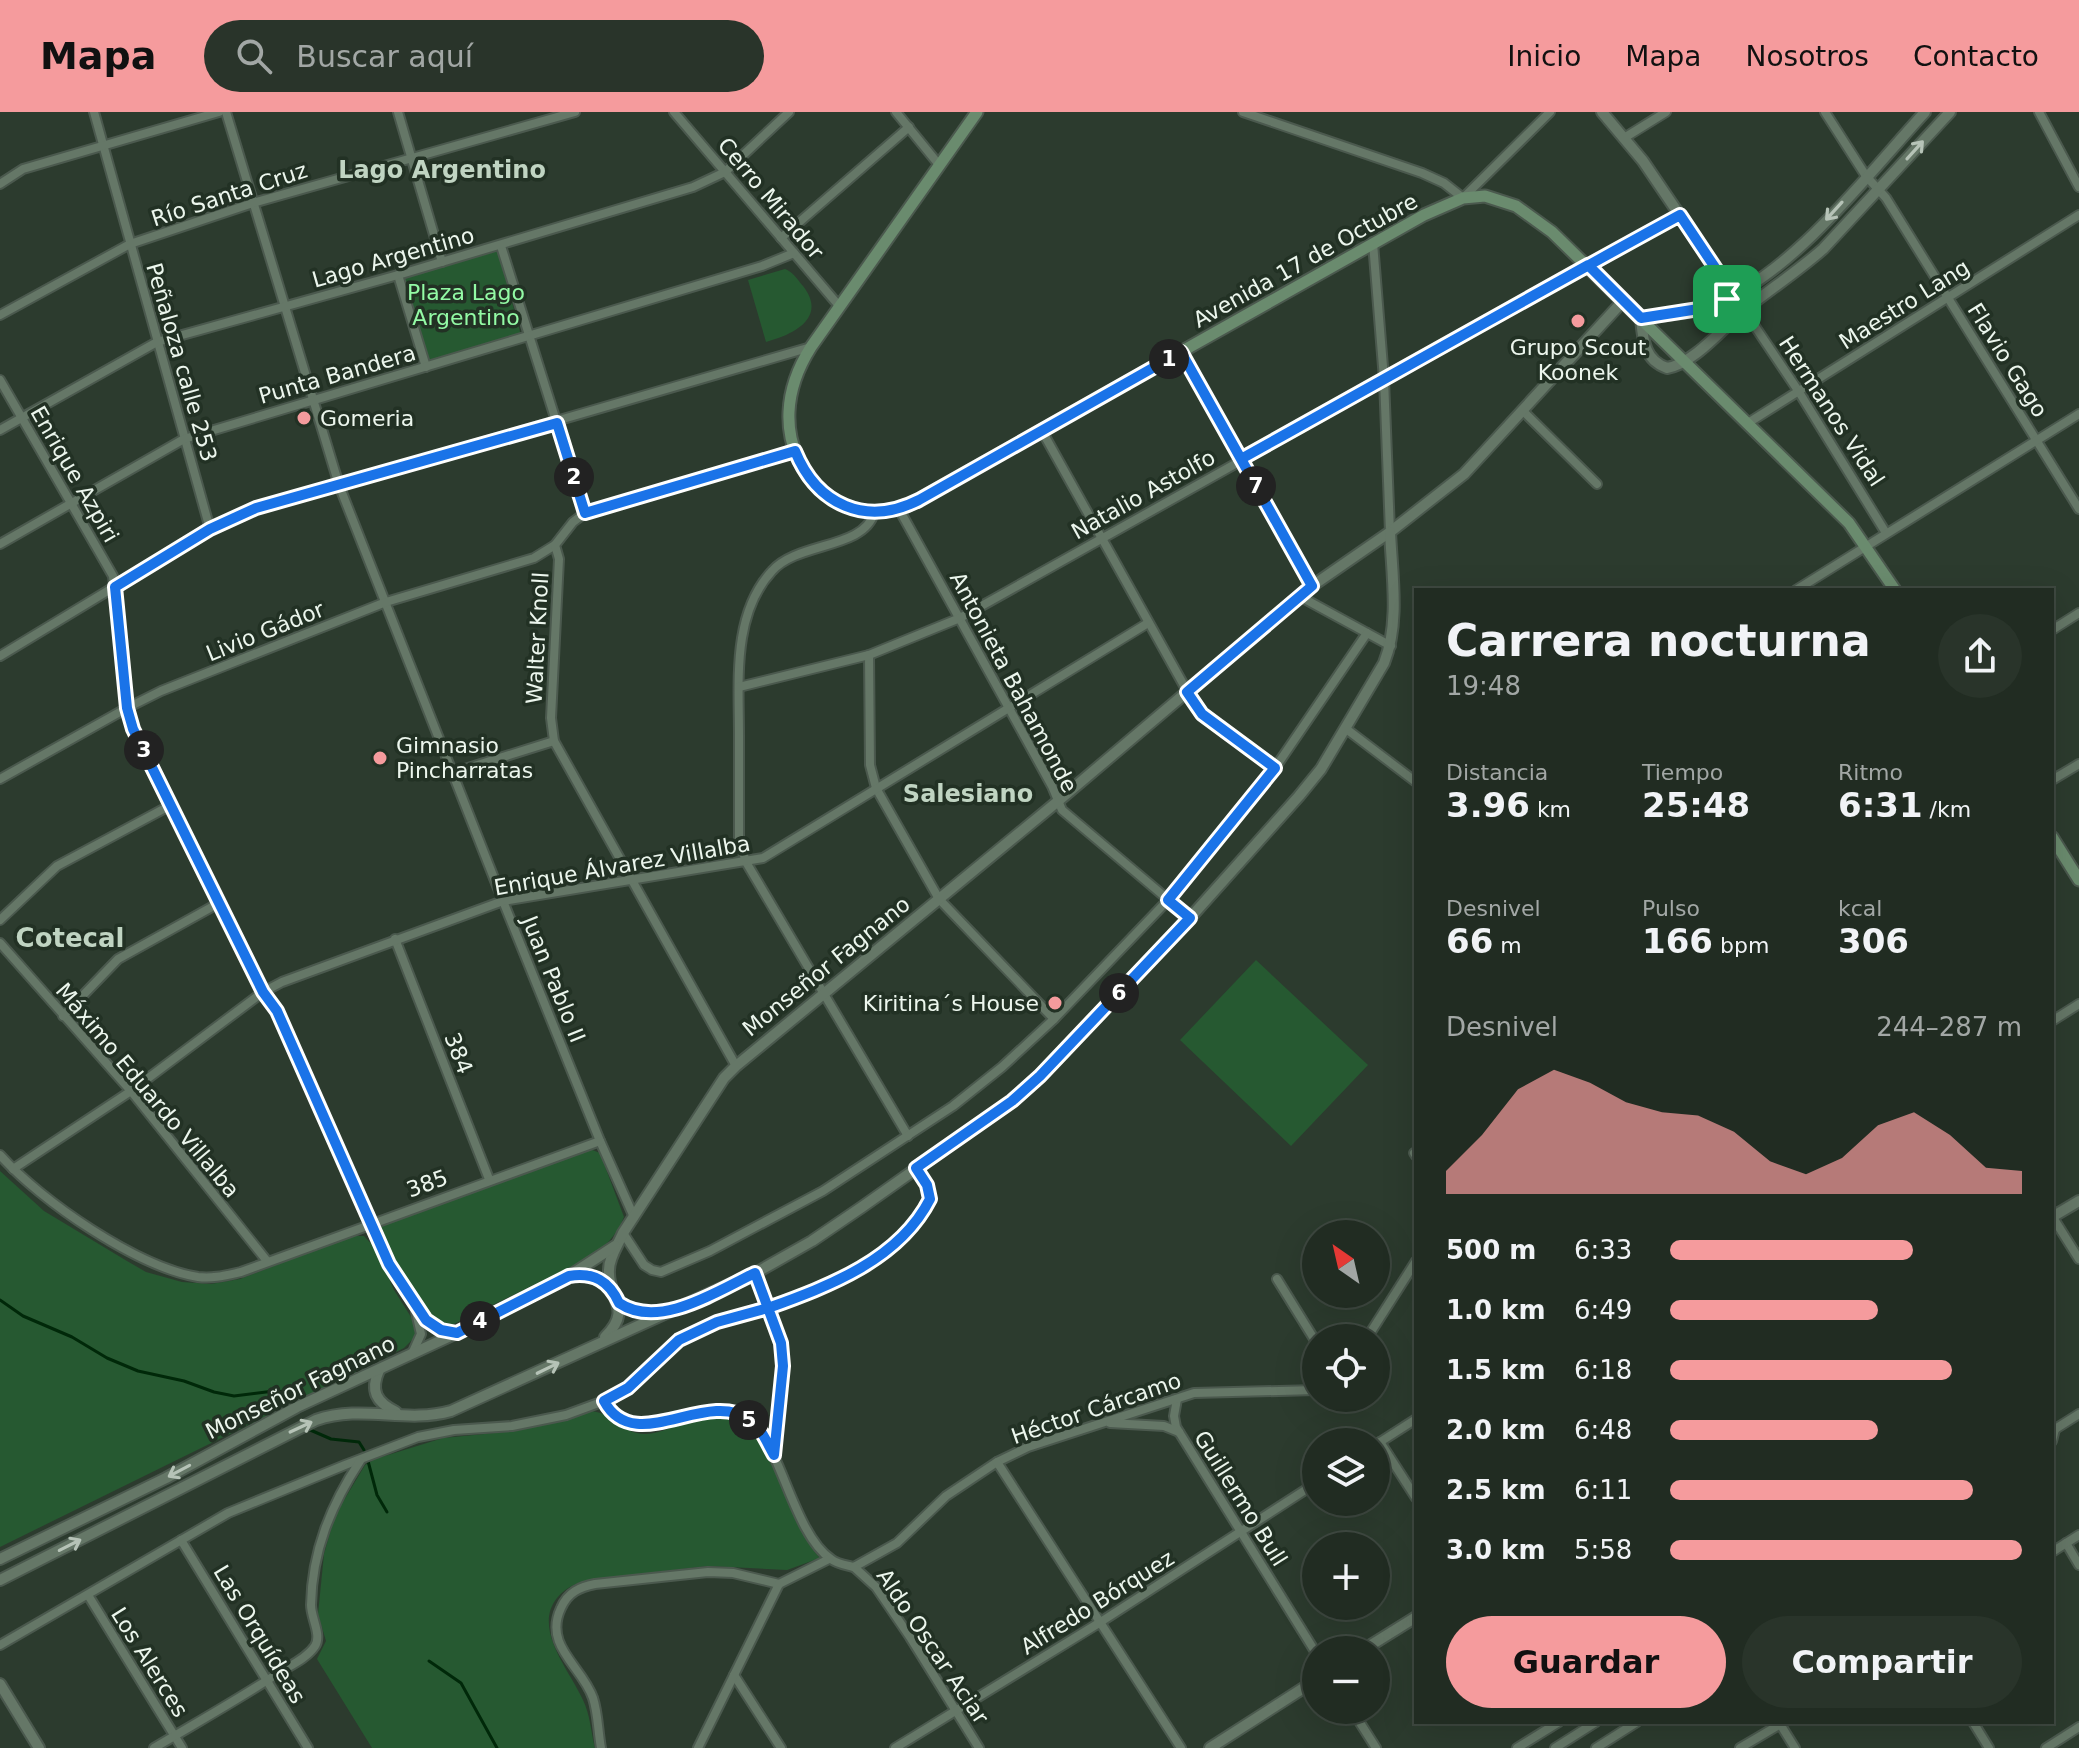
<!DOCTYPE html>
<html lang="es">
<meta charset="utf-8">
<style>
:root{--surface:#212c22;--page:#29342a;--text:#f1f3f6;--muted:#a2a7a5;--line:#3e4840;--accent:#f59b9d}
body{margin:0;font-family:"DejaVu Sans",sans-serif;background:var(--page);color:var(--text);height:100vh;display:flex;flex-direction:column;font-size:30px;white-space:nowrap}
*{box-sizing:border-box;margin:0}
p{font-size:26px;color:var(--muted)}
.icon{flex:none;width:44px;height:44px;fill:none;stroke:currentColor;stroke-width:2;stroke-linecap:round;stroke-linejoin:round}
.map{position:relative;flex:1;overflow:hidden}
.panel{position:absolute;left:1414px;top:476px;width:640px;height:1136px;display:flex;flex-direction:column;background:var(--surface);border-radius:0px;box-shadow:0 8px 32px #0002,0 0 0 2px var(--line)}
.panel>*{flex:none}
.needle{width:52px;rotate:326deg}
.tools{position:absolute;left:1302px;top:1108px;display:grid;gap:16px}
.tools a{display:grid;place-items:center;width:88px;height:88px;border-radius:50%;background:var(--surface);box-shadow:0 8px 32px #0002,0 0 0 2px var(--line);font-size:40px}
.pin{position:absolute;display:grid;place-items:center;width:68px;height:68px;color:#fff;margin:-34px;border-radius:16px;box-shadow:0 4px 12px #0006}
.km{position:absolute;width:40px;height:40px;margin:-20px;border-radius:50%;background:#222;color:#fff;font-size:22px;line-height:40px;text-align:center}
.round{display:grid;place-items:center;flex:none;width:84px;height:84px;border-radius:42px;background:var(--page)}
.headline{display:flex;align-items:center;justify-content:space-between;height:136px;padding:0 32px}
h1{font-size:44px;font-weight:600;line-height:60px}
.stats{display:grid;grid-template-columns:repeat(3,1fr);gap:12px;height:136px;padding:8px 32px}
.stats div{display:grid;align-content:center}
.stats b{font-size:34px;font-weight:600}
.stats small{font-size:22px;font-weight:400}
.stats p{font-size:22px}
.chart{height:224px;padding:16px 32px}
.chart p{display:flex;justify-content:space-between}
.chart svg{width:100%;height:144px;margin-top:8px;fill:var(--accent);opacity:.7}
.action{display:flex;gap:16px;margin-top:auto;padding:16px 32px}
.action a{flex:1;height:92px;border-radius:48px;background:var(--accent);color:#111;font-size:32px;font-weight:600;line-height:92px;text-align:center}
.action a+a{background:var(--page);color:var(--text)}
ul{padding:0 32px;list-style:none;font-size:26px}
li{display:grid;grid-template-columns:128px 96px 1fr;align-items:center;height:60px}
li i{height:20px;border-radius:10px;background:var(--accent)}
header{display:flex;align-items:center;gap:48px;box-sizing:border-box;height:112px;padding:0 40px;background:var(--accent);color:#111}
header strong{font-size:38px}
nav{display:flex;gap:44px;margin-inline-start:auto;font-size:28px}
.search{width:560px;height:72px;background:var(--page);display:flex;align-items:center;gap:20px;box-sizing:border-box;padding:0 28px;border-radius:44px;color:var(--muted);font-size:30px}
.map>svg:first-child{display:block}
.green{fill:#265931}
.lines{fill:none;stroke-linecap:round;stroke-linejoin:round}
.stream{stroke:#002809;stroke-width:3}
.minor-casing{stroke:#4b594e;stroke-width:12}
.tertiary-casing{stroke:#4b594e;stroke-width:14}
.secondary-casing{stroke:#4b594e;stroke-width:15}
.minor{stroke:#657767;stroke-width:8}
.tertiary{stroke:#657767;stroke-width:10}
.secondary{stroke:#6a8b6e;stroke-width:11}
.oneway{stroke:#b6c3b7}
.route-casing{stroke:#fff;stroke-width:16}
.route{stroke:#1a73e8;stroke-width:10}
.poi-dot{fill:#f59b9d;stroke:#223124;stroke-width:3}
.labels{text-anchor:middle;stroke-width:7;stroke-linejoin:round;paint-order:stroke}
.street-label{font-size:22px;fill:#ecf6ed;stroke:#223124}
.park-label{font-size:22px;fill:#93faa5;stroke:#223124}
.poi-label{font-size:22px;fill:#ecf6ed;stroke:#223124;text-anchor:start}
.neighbourhood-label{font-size:24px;font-weight:bold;fill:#c0d4c2;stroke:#223124}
.quarter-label{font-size:26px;font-weight:bold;fill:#c0d4c2;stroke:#223124}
</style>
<header>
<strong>Mapa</strong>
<div class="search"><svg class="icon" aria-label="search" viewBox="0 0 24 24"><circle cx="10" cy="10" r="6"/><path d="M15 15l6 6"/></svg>Buscar aquí</div>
<nav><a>Inicio</a><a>Mapa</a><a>Nosotros</a><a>Contacto</a></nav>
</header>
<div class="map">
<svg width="2079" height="1636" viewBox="0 0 2079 1636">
<rect width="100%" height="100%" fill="#2c3b2e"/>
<g class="green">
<polygon points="498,139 521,223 429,249 403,166"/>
<path d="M785,157C793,160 797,167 803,174C828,206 793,223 766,230L748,168Z"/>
<polygon points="1256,848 1368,953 1291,1034 1180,928"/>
<path d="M590,1037L600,1041L624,1105C617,1123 605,1135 589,1146L454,1212C420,1215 391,1145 378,1119L379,1113Z"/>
<polygon points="0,1059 44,1099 127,1149 146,1160 182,1170 211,1172 240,1167 352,1124 364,1124 376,1137 394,1178 416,1213 417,1223 404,1236 0,1435"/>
<path d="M589,1299C611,1299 622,1322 645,1322C669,1321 691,1304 716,1303C771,1302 785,1410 820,1446L787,1458L708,1454L595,1467C580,1469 567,1474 557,1486C532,1517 571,1560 583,1588C590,1602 591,1620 595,1636H372L317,1547L326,1529L318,1502L324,1442L335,1403L365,1353L375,1347L443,1326L516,1319Z"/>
</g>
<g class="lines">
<g class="stream">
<polyline points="0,1188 23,1204 72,1225 107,1246 138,1259 184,1269 214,1280 234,1284 274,1279 287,1280 293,1287"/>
<polyline points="308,1317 331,1327 359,1330 364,1338"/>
<polyline points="368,1349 377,1383 387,1400"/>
<polyline points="429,1549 461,1571 497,1636"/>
</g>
<defs>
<g id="minor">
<polyline points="94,0 210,417"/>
<polyline points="226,0 339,373 503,789 600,1029 634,1105"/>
<polyline points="398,0 442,150"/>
<polyline points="674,0 840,195"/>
<polyline points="896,0 940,54"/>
<polyline points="1243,0 1422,61 1444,71 1463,86 1550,0"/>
<polyline points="1825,0 1866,64 1886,86 2079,397"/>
<polyline points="2039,0 2079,75"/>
<polyline points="1624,26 1666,0"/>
<polyline points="0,72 23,57 219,0"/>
<polyline points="781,126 909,15"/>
<polyline points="1373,131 1384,267 1390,420"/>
<polyline points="501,134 585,401"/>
<polyline points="398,163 426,255"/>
<polyline points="1744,198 1799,280 1886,421"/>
<polyline points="0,203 130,132 253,91 575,0"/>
<polyline points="1181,240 1312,474"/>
<polyline points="0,268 113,464 127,596 133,617 263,880 277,899 389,1152 426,1208 441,1218 456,1221"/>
<polyline points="1523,299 1597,372"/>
<polyline points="1748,311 2079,103"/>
<polyline points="0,318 157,230 398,163 693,75 725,60 789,0"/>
<polyline points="1042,319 1196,595 1202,602 1275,656"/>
<polyline points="899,397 1052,674 1062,698 1190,806"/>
<path d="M874,401C864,437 797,430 772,459C732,502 739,569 739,623C739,658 739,693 739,727L746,750L908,1024"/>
<polyline points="0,432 184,327 762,154 794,141"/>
<polyline points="1796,478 2079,302"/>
<polyline points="1301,485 1391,534"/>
<polyline points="2052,518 2079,501"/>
<polyline points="869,543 870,653 876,676 939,787 1054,907"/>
<polyline points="0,544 210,417 256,396 811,235"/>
<polyline points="739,575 869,543 960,506 1680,103"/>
<polyline points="1345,616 1416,670"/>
<polyline points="452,661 554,629"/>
<polyline points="0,667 127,596 161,579 386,490 534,446 555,433"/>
<polyline points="2052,668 2079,652"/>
<polyline points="0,808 57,754 171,693"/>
<polyline points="395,827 489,1067"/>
<polyline points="0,831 131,979 267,1149"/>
<polyline points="63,904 118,847 219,791"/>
<polyline points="2052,909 2079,892"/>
<polyline points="736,954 554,629 551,606 559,447 555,433 573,410 585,401 795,339"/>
<polyline points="1414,1041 1416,1044"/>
<path d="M0,1043C41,1089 137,1155 198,1165C213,1167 227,1163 241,1160L600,1029"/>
<polyline points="13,1057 131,979 263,880 282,870 503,789 763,746 1148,511"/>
<polyline points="2052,1104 2079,1147"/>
<polyline points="623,1121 644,1153 652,1158 661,1160 710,1139 823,1079 953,994 1002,955 1054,907 1168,788 1275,656 1367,521"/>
<polyline points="755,1161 781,1231 783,1254 774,1342"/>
<polyline points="1277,1167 1316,1230"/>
<polyline points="1367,1226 1416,1149"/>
<polyline points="412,1242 421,1222 416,1200"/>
<polyline points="1177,1287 1174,1304 1176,1315 1316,1541"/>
<path d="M604,1289C633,1343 702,1280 746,1306C757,1312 763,1324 769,1334C786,1365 802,1428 831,1447C837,1452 846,1453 854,1455L897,1431L946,1384L997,1350L1028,1335L1194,1281L1316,1278"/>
<polyline points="1110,1311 1164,1314 1179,1320"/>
<polyline points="2052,1319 2079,1302"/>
<polyline points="2052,1329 2055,1317"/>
<polyline points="1380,1330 1416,1386"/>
<polyline points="1377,1332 1416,1307"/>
<polyline points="997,1350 1181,1636"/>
<polyline points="181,1428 308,1636"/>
<polyline points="2066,1431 2079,1453"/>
<polyline points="2052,1440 2079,1423"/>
<polyline points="854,1455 876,1475 910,1525 979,1636"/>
<polyline points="88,1483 182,1636"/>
<polyline points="0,1533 228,1401 345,1353 418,1325 454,1318 512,1314 566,1303 604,1289 628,1276 665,1239 693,1221 717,1210 823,1176 869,1150 897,1130 924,1099 930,1087 927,1073 916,1056"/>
<polyline points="734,1563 781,1636"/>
<polyline points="1352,1598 1376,1636"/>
<polyline points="1973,1610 1989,1636"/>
<polyline points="1780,1612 1795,1636"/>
<path d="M154,1636C196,1611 239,1587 280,1560C291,1553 307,1546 315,1534C322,1523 311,1506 311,1493C312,1439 331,1393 360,1349"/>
<path d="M601,1636C598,1620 598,1601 593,1586C582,1554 543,1534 561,1496C568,1480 580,1475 595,1472L708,1460L733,1461L779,1472"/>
<polyline points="698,1636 779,1472 829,1447"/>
<polyline points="895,1636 1099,1511 1316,1371"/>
<polyline points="1517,1636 1559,1610"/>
<polyline points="1555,1636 1596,1610"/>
<polyline points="1596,1636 1637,1610"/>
<polyline points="1740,1636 1784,1610"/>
<polyline points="2046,1636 2079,1615"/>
</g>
<g id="tertiary">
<polyline points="1602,0 1643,49 1744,198"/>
<path d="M1925,0C1866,64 1791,165 1708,195C1687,202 1663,203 1641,206C1643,228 1644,248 1667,256C1693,252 1723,216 1743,199C1769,178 1798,159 1823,137L1950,0"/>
<polyline points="2052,1105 2079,1089"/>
<polyline points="572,1164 590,1164 611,1174"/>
<polyline points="619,1191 643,1201 662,1201"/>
<path d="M605,1225C634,1196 607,1187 609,1158C609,1145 618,1133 623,1121L724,966L736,954L1057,690L1312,474L1390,420L1464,362L1623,189"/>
<path d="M379,1258C370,1279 376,1290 396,1300"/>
<polyline points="0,1447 166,1366 297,1295 457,1221 569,1164 615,1134"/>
<path d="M0,1468L316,1308C363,1292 405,1312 451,1299L759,1159L812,1129L862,1095L1012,989L1040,964L1190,806L1299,684L1321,657L1384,551C1400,511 1392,463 1390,420"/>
<polyline points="1363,1538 1416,1505"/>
<polyline points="0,1572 39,1636"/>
<polyline points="1210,1636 1316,1568"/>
</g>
<g id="secondary">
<path d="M977,0L811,235C799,254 790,276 789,300C786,365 845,419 909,393L1424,103L1463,86L1485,84L1516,94L1552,120L1849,411L1895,478"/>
<polyline points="2052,725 2079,768"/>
</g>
</defs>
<use href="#minor" class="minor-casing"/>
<use href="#tertiary" class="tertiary-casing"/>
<use href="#secondary" class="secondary-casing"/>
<use href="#minor" class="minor"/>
<use href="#tertiary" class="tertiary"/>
<use href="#secondary" class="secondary"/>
</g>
<defs><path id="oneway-shaft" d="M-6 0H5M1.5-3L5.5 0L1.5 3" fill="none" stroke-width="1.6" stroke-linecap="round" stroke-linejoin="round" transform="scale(2)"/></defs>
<g class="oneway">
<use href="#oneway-shaft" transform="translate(1915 38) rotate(-48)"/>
<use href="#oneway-shaft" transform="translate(1834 99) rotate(132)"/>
<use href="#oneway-shaft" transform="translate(548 1256) rotate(-26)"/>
<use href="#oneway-shaft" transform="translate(301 1315) rotate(-25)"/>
<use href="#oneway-shaft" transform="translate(179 1359) rotate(152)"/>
<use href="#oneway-shaft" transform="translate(70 1433) rotate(-27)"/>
</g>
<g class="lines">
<defs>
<path id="route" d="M1727,187L1705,196L1641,206L1588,153L1241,347L1181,240L919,388C866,415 817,393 795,339L585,401L557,311L256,396L210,417L115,475L127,596L133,617L263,880L277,899L389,1152L426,1208L441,1218L457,1221L569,1164C594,1160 609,1169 619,1191C659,1218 717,1179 755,1161L768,1196L717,1210L679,1228L628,1276L604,1289C634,1345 705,1277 749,1307C761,1315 767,1331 774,1343L783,1254L781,1231L768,1196C829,1174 899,1148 930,1087L927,1073L916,1056L1012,989L1040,964L1190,806L1168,788L1275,656L1202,602L1187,580L1312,474L1241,347C1387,266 1533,183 1680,103L1734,184L1727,187"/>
</defs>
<use href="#route" class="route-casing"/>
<use href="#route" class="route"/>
</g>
<g class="poi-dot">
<circle cx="1578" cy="209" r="8"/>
<circle cx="304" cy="306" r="8"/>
<circle cx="380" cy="646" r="8"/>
<circle cx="1055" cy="891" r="8"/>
</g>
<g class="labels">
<g class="street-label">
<text transform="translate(229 82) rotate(-18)" y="8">Río Santa Cruz</text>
<text transform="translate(771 86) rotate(50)" y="8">Cerro Mirador</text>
<text transform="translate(393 145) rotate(-16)" y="8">Lago Argentino</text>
<text transform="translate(1305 148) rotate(-29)" y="8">Avenida 17 de Octubre</text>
<text transform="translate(1904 192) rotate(-32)" y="8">Maestro Lang</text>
<text transform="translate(2008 248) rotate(58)" y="8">Flavio Gago</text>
<text transform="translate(182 250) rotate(74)" y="8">Peñaloza calle 253</text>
<text transform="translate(337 262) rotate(-16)" y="8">Punta Bandera</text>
<text transform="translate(1832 299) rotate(57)" y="8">Hermanos Vidal</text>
<text transform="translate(75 362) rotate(60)" y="8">Enrique Azpiri</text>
<text transform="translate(1143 382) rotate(-29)" y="8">Natalio Astolfo</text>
<text transform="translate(265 519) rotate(-22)" y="8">Livio Gádor</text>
<text transform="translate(537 526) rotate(-87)" y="8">Walter Knoll</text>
<text transform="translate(1014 570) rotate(62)" y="8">Antonieta Bahamonde</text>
<text transform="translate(622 753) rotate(-10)" y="8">Enrique Álvarez Villalba</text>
<text transform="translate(826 854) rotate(-39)" y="8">Monseñor Fagnano</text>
<text transform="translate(554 867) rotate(68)" y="8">Juan Pablo II</text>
<text transform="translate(459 941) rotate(69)" y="8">384</text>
<text transform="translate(148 978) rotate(50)" y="8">Máximo Eduardo Villalba</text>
<text transform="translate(427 1071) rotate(-20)" y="8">385</text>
<text transform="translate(300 1275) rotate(-26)" y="8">Monseñor Fagnano</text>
<text transform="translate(1096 1296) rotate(-19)" y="8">Héctor Cárcamo</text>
<text transform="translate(1241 1386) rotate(58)" y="8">Guillermo Bull</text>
<text transform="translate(1097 1490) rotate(-32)" y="8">Alfredo Bórquez</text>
<text transform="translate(260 1522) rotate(59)" y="8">Las Orquídeas</text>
<text transform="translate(933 1534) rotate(56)" y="8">Aldo Oscar Aciar</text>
<text transform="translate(150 1550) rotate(58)" y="8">Los Alerces</text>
</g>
<g class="park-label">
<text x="466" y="188">Plaza Lago<tspan x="466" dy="25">Argentino</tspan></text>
</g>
<g class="poi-label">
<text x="1578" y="243" text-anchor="middle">Grupo Scout<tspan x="1578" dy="25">Koonek</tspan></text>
<text x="320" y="314">Gomeria</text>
<text x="396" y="641">Gimnasio<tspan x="396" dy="25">Pincharratas</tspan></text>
<text x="1039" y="899" text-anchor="end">Kiritina´s House</text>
</g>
<g class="neighbourhood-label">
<text x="442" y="66">Lago Argentino</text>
<text x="968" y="690">Salesiano</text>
</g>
<g class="quarter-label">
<text x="70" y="835">Cotecal</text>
</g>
</g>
</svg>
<div class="tools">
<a><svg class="needle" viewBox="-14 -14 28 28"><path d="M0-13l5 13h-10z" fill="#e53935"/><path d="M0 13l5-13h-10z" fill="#a2a7a5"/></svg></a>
<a><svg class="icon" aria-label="locate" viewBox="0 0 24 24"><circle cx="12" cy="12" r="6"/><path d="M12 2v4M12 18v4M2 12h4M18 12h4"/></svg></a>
<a><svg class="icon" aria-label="layers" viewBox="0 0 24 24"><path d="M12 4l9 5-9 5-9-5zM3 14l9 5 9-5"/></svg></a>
<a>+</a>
<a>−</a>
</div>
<div class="pin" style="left:1727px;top:187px;background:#1e9e55"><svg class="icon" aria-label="arrive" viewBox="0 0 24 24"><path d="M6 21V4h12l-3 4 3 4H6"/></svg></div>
<b class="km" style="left:1169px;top:247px">1</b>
<b class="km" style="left:574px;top:365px">2</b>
<b class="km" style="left:144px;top:638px">3</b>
<b class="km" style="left:480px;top:1209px">4</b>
<b class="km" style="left:749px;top:1308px">5</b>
<b class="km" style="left:1119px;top:881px">6</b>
<b class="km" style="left:1256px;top:374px">7</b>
<section class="panel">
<div class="headline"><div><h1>Carrera nocturna</h1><p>19:48</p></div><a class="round"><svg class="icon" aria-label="share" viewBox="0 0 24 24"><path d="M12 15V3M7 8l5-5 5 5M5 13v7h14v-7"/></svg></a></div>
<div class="stats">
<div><p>Distancia</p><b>3.96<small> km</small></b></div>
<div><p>Tiempo</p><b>25:48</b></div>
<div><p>Ritmo</p><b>6:31<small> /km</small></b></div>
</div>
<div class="stats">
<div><p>Desnivel</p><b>66<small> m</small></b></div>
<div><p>Pulso</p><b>166<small> bpm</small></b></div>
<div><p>kcal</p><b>306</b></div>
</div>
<div class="chart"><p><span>Desnivel</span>244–287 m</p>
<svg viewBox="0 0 160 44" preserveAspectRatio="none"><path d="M0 44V37L10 26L20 12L30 6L40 10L50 16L60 19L70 20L80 25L90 34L100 38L110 33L120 23L130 19L140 26L150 36L160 37V44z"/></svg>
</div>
<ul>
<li><b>500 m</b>6:33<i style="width:69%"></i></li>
<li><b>1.0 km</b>6:49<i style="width:59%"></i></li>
<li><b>1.5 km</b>6:18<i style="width:80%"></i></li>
<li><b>2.0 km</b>6:48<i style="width:59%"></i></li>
<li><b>2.5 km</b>6:11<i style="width:86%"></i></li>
<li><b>3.0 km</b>5:58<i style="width:100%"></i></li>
</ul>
<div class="action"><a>Guardar</a><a>Compartir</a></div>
</section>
</div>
